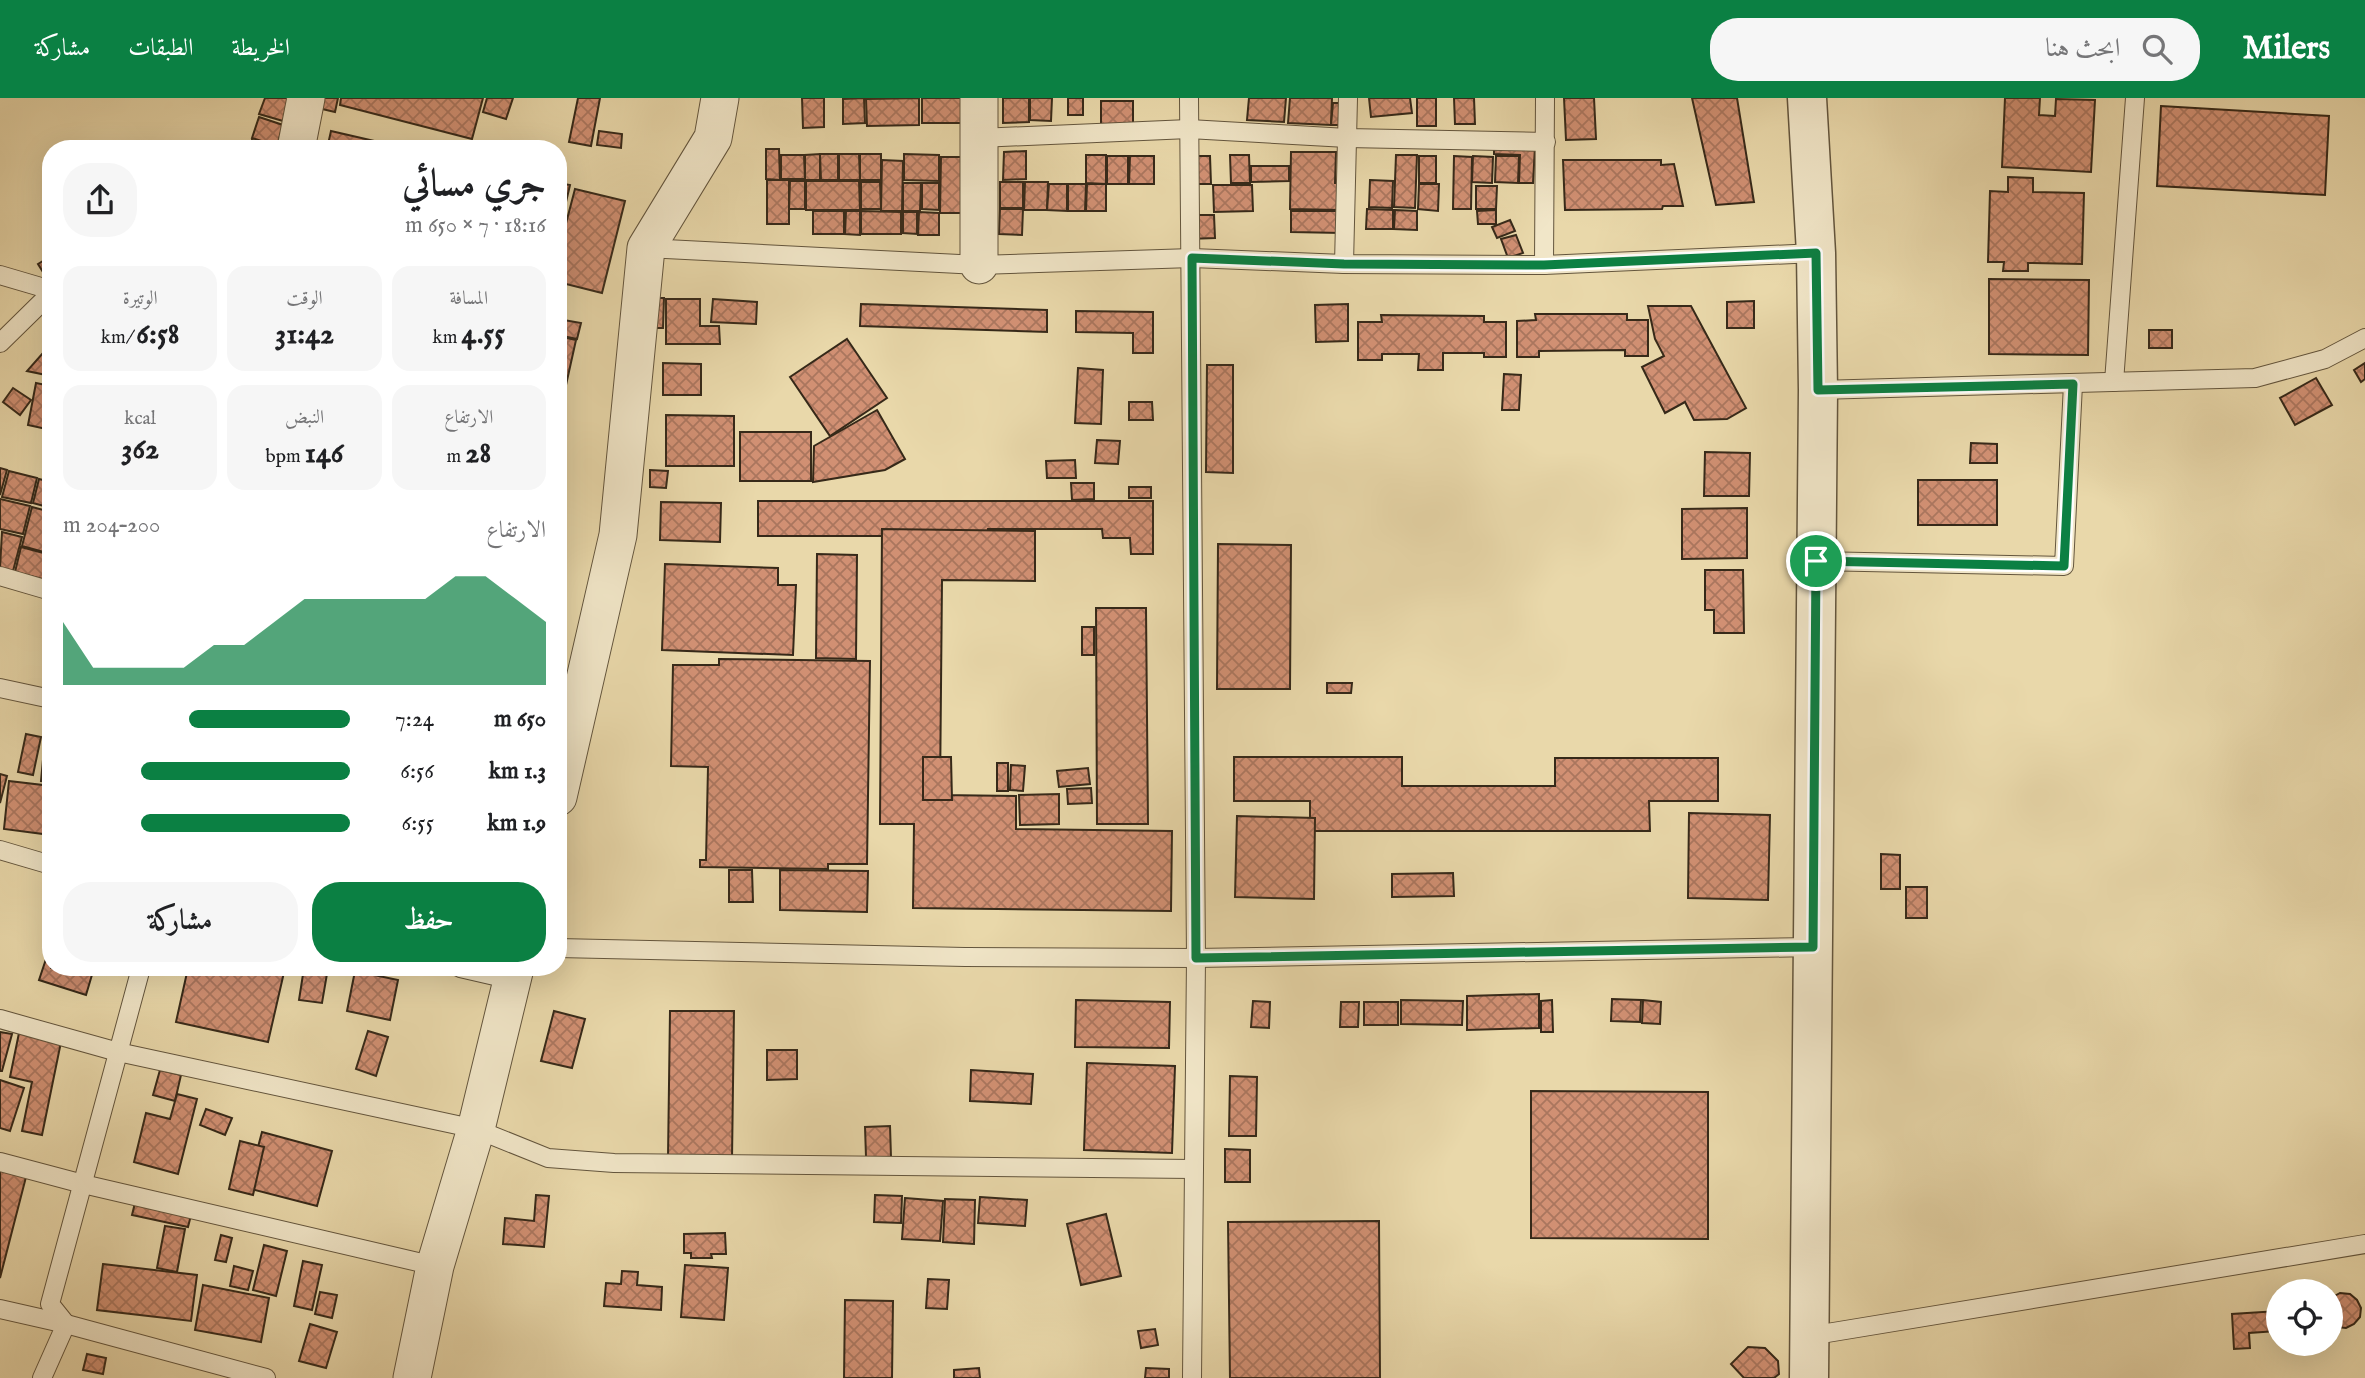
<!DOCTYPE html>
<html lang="ar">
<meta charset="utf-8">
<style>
:root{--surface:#fff;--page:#f6f6f6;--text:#202124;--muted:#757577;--accent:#0b8043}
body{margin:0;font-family:"IM FELL English",Amiri,serif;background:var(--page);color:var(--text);direction:rtl;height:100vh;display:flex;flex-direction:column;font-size:26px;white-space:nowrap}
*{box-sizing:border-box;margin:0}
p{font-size:23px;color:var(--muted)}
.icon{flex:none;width:38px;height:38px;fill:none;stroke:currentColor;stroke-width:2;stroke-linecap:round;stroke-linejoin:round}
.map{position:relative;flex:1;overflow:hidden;direction:ltr}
.side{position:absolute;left:42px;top:42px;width:525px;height:836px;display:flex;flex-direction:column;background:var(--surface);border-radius:28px;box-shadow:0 7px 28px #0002;direction:rtl}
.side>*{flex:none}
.controls{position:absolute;left:2266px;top:1181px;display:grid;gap:14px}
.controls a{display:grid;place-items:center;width:77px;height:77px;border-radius:50%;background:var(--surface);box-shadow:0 7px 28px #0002;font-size:35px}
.pin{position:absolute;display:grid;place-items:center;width:60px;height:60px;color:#fff;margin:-30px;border:4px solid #fff;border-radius:50%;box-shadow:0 2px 7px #0007}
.round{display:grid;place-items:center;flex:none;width:74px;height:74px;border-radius:28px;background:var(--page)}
.headline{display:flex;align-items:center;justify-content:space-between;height:119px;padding:0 21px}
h1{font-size:38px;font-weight:800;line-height:52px}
.metrics{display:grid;grid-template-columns:repeat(3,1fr);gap:10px;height:119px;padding:7px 21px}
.metrics div{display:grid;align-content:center;border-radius:18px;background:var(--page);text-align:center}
.metrics b{font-size:30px;font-weight:800}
.metrics small{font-size:19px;font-weight:400}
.metrics p{font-size:19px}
.chart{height:196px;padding:14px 21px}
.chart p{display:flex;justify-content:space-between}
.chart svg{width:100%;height:126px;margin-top:7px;fill:var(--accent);opacity:.7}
.action{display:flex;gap:14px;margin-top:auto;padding:14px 21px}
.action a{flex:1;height:80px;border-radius:28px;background:var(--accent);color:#fff;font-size:28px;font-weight:800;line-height:80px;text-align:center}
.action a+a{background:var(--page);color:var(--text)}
ul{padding:0 21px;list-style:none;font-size:23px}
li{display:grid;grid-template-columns:112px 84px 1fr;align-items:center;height:52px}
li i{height:18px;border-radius:9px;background:var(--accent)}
header{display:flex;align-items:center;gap:42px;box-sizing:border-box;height:98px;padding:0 35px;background:var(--accent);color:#fff}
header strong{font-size:33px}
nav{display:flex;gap:38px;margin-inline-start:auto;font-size:24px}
.search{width:490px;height:63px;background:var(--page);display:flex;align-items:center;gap:18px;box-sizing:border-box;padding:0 24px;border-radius:28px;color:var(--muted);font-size:26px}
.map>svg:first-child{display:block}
.building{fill:url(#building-cross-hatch);stroke:#362919;stroke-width:2}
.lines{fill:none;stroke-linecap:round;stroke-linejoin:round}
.service-casing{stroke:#63553d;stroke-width:20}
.minor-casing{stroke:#63553d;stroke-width:39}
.tertiary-casing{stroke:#63553d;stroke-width:41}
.service{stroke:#f1e6c8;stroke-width:18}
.minor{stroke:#f1e6c8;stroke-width:37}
.tertiary{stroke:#f1e6c8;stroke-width:38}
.route-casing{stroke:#fff;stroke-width:14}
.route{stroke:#0b8043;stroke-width:9}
</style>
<header>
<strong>Milers</strong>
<div class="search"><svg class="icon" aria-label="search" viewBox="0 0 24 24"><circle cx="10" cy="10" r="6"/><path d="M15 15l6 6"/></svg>ابحث هنا</div>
<nav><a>الخريطة</a><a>الطبقات</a><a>مشاركة</a></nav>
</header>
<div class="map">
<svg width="2365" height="1280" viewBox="0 0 2365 1280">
<defs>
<pattern id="building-cross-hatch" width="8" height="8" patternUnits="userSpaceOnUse" patternTransform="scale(1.75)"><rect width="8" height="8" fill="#d19073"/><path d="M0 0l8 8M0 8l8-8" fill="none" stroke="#aa765e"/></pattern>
</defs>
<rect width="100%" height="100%" fill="#e9d8aa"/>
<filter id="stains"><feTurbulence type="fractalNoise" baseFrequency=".00286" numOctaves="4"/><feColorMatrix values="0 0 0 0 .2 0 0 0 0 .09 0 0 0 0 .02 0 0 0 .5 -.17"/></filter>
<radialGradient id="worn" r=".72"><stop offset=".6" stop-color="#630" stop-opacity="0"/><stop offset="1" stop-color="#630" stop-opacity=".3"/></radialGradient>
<g class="building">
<polygon points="265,0 290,0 283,23 259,16"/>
<polygon points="324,0 338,0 335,14 322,11"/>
<polygon points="341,0 483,0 472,41 340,7"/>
<polygon points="487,0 513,0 506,21 483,14"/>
<polygon points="578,0 600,0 591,48 569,44"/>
<polygon points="802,0 824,0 824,29 803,30"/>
<polygon points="864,0 865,25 843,26 843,1"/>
<polygon points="919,0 919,27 867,28 866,1"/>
<rect x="922" y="0" width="42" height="25"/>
<polygon points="1003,0 1029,0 1029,24 1003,25"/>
<polygon points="1030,0 1052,0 1051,23 1030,22"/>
<rect x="1068" y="0" width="15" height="17"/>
<polygon points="1249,0 1286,0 1284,24 1247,22"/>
<polygon points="1290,0 1332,0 1331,27 1288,25"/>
<polygon points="1369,0 1410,0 1412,15 1371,19"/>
<rect x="1417" y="0" width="19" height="28"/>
<polygon points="1454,0 1474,0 1475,26 1455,26"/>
<polygon points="1564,0 1594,0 1596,41 1566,42"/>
<polygon points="1692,0 1737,0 1754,104 1716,107"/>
<polygon points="2005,0 2040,0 2039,17 2055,18 2056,1 2095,2 2091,74 2002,69"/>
<rect x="1101" y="3" width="32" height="25"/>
<polygon points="1333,5 1343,5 1342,27 1331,27"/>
<polygon points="2161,8 2329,18 2325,97 2157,88"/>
<polygon points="259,19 283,27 277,48 252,40"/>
<polygon points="331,33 409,51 327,51"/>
<polygon points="599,33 622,36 621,50 597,47"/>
<polygon points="252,42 277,49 276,51 250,51"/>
<polygon points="1494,48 1535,49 1533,85 1519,85 1520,57 1494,56"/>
<polygon points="766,51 779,51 780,82 766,81"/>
<polygon points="1026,53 1026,81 1003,82 1004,54"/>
<polygon points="1291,54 1336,54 1335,85 1342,85 1341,112 1290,111"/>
<polygon points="820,56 820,82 805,82 805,57"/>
<polygon points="820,56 838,56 838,82 821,82"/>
<polygon points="839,56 859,56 860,82 839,82"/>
<rect x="860" y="56" width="21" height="26"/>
<polygon points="904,56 939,57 939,83 904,82"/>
<polygon points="781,57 804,57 805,81 781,81"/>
<polygon points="1086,57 1106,57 1106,86 1086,85"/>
<polygon points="1230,57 1249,57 1250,85 1231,85"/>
<polygon points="1396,57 1417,57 1415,110 1394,109"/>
<rect x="1107" y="58" width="21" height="28"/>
<polygon points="1130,58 1154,58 1154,86 1129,86"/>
<polygon points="1187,58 1210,58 1211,86 1187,86"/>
<rect x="1419" y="58" width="17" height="27"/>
<polygon points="1454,58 1472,59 1471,111 1453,111"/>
<polygon points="1473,58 1493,59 1492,85 1472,84"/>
<polygon points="1496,58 1519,58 1518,85 1495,84"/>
<polygon points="941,59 965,59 964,115 940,115"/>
<polygon points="882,62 903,63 902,113 881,113"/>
<polygon points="1563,62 1661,62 1661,67 1674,66 1683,108 1663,108 1662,111 1565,112"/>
<polygon points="1251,68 1289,68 1289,83 1251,84"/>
<polygon points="2008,79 2033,80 2033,94 2084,95 2082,166 2028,165 2028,173 2003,173 2004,164 1988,164 1990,93 2008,94"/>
<rect x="767" y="82" width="22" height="44"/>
<polygon points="1370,82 1393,83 1392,110 1369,109"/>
<polygon points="790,83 805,83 805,111 789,111"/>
<polygon points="806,83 859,83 860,112 806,112"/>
<polygon points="861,84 880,84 881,111 861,111"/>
<rect x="1000" y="84" width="23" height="26"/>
<polygon points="1025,84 1048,84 1047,112 1024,112"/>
<polygon points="558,85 570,87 558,138"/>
<polygon points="903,85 921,85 920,113 903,113"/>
<polygon points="922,85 939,85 939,112 922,111"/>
<polygon points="1049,86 1067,86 1067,113 1047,112"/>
<polygon points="1068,86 1086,86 1085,113 1068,113"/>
<polygon points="1087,86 1106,86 1106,113 1086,113"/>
<polygon points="1419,86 1439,86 1438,113 1418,111"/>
<polygon points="1213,87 1252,87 1253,113 1214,114"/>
<polygon points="1476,88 1497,88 1496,111 1476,111"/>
<polygon points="575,91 625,103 602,195 558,184 558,156"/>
<polygon points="1000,111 1023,111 1022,137 999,136"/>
<polygon points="1367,111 1393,112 1393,131 1366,131"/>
<polygon points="1395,112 1417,113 1417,132 1394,131"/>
<polygon points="1496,112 1496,126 1478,126 1477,113"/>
<rect x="813" y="113" width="31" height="23"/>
<polygon points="846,113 860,113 860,137 845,136"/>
<polygon points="861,113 901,114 901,136 861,136"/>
<polygon points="1291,113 1341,113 1342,135 1291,134"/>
<polygon points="903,114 917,114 917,136 903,135"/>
<polygon points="919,114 939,115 939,137 918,137"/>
<polygon points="1188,117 1214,117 1215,140 1188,141"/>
<polygon points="1510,122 1515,133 1497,140 1492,129"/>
<polygon points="1516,137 1523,155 1508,160 1501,141"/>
<polygon points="51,158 51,181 48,182 38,166"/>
<polygon points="1989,181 2089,182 2088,257 1989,256"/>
<polygon points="652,200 664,200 663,230 651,230"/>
<polygon points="666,201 700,201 700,228 719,228 720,246 666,246"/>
<polygon points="713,201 757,204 756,226 711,224"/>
<polygon points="1754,203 1754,230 1727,230 1727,204"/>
<polygon points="861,206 1047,212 1047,234 860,228"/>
<polygon points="1348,206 1348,243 1316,244 1315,207"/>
<polygon points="1648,208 1691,208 1746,310 1727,321 1694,322 1685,304 1665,315 1642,269 1664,258 1655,241"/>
<polygon points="1076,213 1153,214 1153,255 1133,255 1133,235 1076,234"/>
<polygon points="1535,216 1627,216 1627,222 1648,222 1648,258 1625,258 1625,252 1539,253 1539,259 1517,259 1517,223 1536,222"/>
<polygon points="1381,217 1484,218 1484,224 1506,224 1506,259 1484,259 1484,255 1443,255 1443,272 1418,272 1419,256 1382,256 1382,262 1358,262 1358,224 1382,224"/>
<polygon points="558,221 581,225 577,241 558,237"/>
<rect x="2149" y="232" width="23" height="18"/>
<polygon points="558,238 576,242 558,323"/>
<polygon points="847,241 887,300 830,338 790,279"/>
<polygon points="51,246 51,278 27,273"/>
<polygon points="663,265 701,266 701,297 663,297"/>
<polygon points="2365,265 2365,281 2361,284 2354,272"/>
<polygon points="1207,267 1233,267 1233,375 1206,374"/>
<polygon points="1078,270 1103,272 1101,326 1075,325"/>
<polygon points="1504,276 1521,277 1519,312 1502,312"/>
<polygon points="2316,280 2332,307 2295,327 2280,300"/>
<polygon points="36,285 51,288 51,332 28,327"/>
<polygon points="13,290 31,302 20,317 3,304"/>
<polygon points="1129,304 1152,304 1153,322 1129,322"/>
<polygon points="877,312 905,361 885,372 813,384 814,348"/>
<polygon points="666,317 734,318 734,368 666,368"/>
<rect x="740" y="334" width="71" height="49"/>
<polygon points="1097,342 1120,343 1118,366 1095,365"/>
<polygon points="1971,345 1997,346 1997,365 1970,365"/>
<polygon points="1705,354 1750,355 1749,398 1704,398"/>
<polygon points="1075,362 1076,380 1047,380 1046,363"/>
<polygon points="0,370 7,372 0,397"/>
<polygon points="650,372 668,373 666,390 650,389"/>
<polygon points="9,373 37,380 31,405 2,399"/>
<polygon points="39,381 51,384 51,410 33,405"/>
<rect x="1918" y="382" width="79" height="45"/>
<polygon points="1071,385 1094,385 1094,401 1072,402"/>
<rect x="1129" y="389" width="22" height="11"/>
<polygon points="0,401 30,408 23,436 0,431"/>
<polygon points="758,403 1153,403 1153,456 1131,456 1130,440 1103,440 1102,431 988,431 987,438 758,438"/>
<polygon points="661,404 721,405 720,444 660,442"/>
<polygon points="32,409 51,414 51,456 22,448"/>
<polygon points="1747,410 1747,460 1682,461 1682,411"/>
<polygon points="882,431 1035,433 1035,483 942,482 940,697 1016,698 1016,731 1172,733 1171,813 913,810 914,726 880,726"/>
<polygon points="2,434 22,439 13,473 0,470"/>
<polygon points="1218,446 1291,447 1290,591 1217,591"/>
<polygon points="21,449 51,457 46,482 15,474"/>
<polygon points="817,456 857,457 856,561 816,560"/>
<polygon points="665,466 778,470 778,487 796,487 793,557 662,552"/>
<polygon points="1705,472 1743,472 1744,535 1714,535 1714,512 1705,512"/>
<polygon points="1096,510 1146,510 1148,726 1097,726"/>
<rect x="1082" y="529" width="12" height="28"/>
<polygon points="719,561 870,563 867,766 828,766 828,771 700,769 700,762 706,762 708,669 671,668 673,567 719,567"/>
<polygon points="1327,585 1352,585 1351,595 1327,595"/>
<polygon points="26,636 41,639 33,677 18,674"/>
<polygon points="45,640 51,641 51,684 41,683"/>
<polygon points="923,659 951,659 952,702 923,702"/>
<polygon points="1234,659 1402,659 1402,688 1555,688 1555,660 1718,660 1718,703 1649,703 1650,733 1310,733 1310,703 1234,703"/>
<rect x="997" y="665" width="11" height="28"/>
<polygon points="1011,667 1025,668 1023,693 1010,692"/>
<polygon points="1088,670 1090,686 1059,689 1057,673"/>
<polygon points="0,676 7,678 0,705"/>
<polygon points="9,683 51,688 51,737 4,731"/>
<polygon points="1091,690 1092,705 1068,706 1067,691"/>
<polygon points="1059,696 1059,726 1020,727 1019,697"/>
<polygon points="1689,715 1770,717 1768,802 1688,800"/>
<polygon points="1237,718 1315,720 1314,801 1235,799"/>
<polygon points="1881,756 1900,757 1900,791 1881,791"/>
<polygon points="729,772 752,772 753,804 729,804"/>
<polygon points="780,772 868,773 867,814 780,812"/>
<polygon points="1453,775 1454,798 1392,799 1392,776"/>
<rect x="1906" y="789" width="21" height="31"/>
<polygon points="51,846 51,870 94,870 86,897 39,882"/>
<polygon points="188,870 285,870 268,944 176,924"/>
<polygon points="304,870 328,870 322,905 299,902"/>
<polygon points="355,873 398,882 390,922 347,913"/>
<polygon points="1539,896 1539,930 1467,932 1467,898"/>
<polygon points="1612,901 1641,902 1640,924 1611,923"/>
<polygon points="1076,902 1170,904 1169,950 1075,949"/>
<polygon points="1401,902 1463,903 1462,927 1401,926"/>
<polygon points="1552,902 1553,934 1541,934 1541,903"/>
<polygon points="1643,902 1661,904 1660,926 1642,925"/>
<polygon points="1253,903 1270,904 1269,930 1251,929"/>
<polygon points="1341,904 1359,904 1358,929 1340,929"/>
<rect x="1364" y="904" width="34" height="23"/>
<polygon points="554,913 585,921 572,970 541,963"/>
<polygon points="670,913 734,913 732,1061 668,1060"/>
<polygon points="368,933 388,939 376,978 356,971"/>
<polygon points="0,934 12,936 2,973 0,973"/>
<polygon points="19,935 61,944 42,1037 22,1033 32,984 10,979"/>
<polygon points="767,952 797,952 797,981 767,982"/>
<polygon points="1087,965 1175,968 1172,1055 1084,1052"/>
<polygon points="160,972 181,977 175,1003 153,997"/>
<polygon points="971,972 1033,976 1031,1006 970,1003"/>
<polygon points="1230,978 1257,979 1256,1038 1229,1038"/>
<polygon points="0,982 24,990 10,1033 0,1030"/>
<polygon points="1531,993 1708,994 1708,1141 1531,1140"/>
<polygon points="177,996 197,1001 178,1076 134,1064 146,1015 170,1021"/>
<polygon points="206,1011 232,1020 225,1037 200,1027"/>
<polygon points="890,1028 891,1059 866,1059 865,1029"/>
<polygon points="262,1034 332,1053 317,1108 247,1090"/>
<polygon points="240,1043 264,1049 253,1097 229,1091"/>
<polygon points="1225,1051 1250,1052 1250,1084 1225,1084"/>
<polygon points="0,1072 26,1079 0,1180"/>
<polygon points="536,1097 549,1098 544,1149 503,1146 505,1120 534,1123"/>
<polygon points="875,1097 902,1098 901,1125 874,1124"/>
<polygon points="980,1099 1027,1102 1025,1128 978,1125"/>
<polygon points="905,1100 943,1103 940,1143 902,1141"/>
<polygon points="945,1101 975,1102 974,1146 943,1144"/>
<polygon points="135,1105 191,1117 188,1129 132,1117"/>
<polygon points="1106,1116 1121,1178 1081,1187 1067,1126"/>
<polygon points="1379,1123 1380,1280 1230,1280 1228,1124"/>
<polygon points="165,1128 185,1131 177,1174 157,1170"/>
<polygon points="725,1135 726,1156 711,1156 712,1160 691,1160 691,1155 684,1155 684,1136"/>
<polygon points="221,1137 232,1140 226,1164 215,1162"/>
<polygon points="264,1147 287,1153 276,1198 253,1192"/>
<polygon points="303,1163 322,1167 312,1212 294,1208"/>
<polygon points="103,1166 197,1177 191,1223 97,1212"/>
<polygon points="685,1167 728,1170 724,1222 681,1219"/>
<polygon points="234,1168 253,1173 248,1192 230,1188"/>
<polygon points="622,1173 638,1174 637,1187 662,1189 661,1212 604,1208 606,1185 621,1186"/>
<polygon points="928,1181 949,1182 947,1211 926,1210"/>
<polygon points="203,1187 269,1200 261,1244 195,1232"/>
<polygon points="320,1194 337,1197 332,1220 315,1216"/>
<polygon points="2340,1195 2350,1196 2357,1202 2361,1210 2360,1219 2354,1226 2346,1230 2337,1229 2331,1225 2331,1200"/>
<polygon points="845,1202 893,1203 892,1280 844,1280"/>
<polygon points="2278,1213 2278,1246 2285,1246 2278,1246 2277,1233 2249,1235 2250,1250 2234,1251 2232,1216"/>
<polygon points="310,1226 337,1234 326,1270 299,1263"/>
<polygon points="1155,1231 1158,1247 1141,1250 1138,1233"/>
<polygon points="1748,1249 1765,1250 1778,1263 1779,1276 1774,1280 1744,1280 1731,1266"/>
<polygon points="87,1256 106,1260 103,1276 83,1272"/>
<polygon points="979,1270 980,1280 954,1280 954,1272"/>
<polygon points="1146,1270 1169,1271 1169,1280 1145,1280"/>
</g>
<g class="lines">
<defs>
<g id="service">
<polyline points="1189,0 1196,860 1192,1280"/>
<polyline points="979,40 1189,31 1347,40 1546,44"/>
<polyline points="646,150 979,167 1192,160 1344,166 1544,167 1816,155"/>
<polyline points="1344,166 1348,0"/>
<polyline points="1544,167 1545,0"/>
<polyline points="0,177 51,192"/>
<polyline points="0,245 51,195"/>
<polyline points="2114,284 2135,0"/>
<polyline points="1818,292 2255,280 2325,261 2365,240"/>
<polyline points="1816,463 2064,468 2073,286"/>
<polyline points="0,478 51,493"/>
<polyline points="0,590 51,601"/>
<polyline points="0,752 51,767"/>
<polyline points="558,850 965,859 1196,860 1813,849"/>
<polyline points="460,870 512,882"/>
<polyline points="0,921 118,954 476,1031 548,1060 614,1065 1194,1071"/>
<polyline points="0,1064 83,1086 435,1168"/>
<polyline points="0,1211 66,1226 266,1280"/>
<polyline points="1809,1238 2365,1146"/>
<polyline points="42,1280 66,1226 50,1206 141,870"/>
</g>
<g id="minor">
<polyline points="979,0 979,167"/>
<polyline points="296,51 306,0"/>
<polyline points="558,699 618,437 646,150 713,40 720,0"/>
<polyline points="412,1280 435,1168 476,1031 515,870"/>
</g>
<polyline id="tertiary" points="1807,0 1816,155 1818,292 1809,1280"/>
</defs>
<use href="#service" class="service-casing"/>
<use href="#minor" class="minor-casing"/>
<use href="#tertiary" class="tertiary-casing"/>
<use href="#service" class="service"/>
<use href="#minor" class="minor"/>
<use href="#tertiary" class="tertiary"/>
</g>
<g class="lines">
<defs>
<polygon id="route" points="1816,155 1818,292 2073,286 2064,468 1816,463 1813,849 1196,860 1192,160 1344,166 1544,167"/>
</defs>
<use href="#route" class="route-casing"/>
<use href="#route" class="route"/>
</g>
<rect width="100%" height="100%" filter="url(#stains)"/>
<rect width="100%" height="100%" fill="url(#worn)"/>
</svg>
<div class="controls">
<a><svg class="icon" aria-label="locate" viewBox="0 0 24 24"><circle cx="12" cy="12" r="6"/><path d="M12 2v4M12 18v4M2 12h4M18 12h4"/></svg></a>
</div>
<div class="pin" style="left:1816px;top:463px;background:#1e9e55"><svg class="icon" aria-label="arrive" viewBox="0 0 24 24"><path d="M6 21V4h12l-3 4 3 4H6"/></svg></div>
<section class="side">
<div class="headline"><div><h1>جري مسائي</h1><p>18:16 · 7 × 650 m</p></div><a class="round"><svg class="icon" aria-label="share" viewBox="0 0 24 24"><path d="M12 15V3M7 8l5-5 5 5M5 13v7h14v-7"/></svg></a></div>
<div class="metrics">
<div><p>المسافة</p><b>4.55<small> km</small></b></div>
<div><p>الوقت</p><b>31:42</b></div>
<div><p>الوتيرة</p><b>6:58<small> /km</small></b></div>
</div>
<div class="metrics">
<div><p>الارتفاع</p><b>28<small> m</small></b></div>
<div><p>النبض</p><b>146<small> bpm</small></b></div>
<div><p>kcal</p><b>362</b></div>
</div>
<div class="chart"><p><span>الارتفاع</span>200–204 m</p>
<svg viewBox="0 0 160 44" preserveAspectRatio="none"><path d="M0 44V22L10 38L20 38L30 38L40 38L50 30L60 30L70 22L80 14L90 14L100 14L110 14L120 14L130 6L140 6L150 14L160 22V44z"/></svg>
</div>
<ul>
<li><b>650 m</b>7:24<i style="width:56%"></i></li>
<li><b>1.3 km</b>6:56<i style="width:73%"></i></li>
<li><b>1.9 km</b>6:55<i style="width:73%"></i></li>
</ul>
<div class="action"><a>حفظ</a><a>مشاركة</a></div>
</section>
</div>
